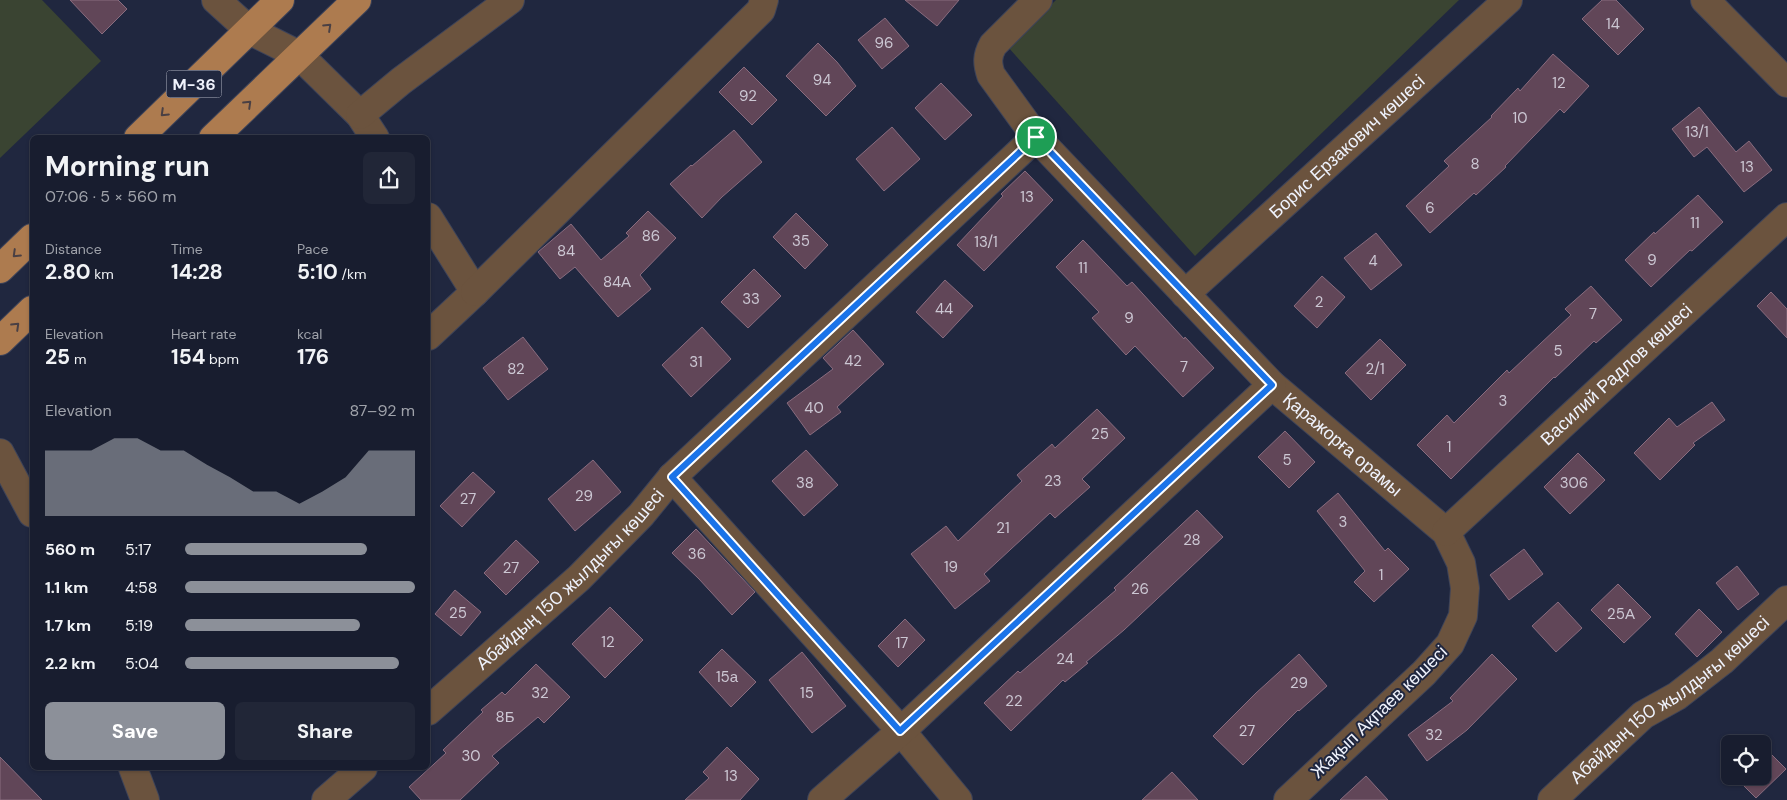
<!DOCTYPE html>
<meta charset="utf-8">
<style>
:root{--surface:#181d2f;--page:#212637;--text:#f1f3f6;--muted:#9fa2aa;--line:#363b4b;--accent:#8c9099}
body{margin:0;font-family:"DM Sans",sans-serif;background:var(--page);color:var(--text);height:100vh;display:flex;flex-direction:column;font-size:19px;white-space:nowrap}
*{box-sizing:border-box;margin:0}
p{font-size:16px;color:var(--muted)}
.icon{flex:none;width:28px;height:28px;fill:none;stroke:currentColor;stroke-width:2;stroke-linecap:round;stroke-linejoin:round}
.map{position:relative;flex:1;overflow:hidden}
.sheet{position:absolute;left:30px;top:135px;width:400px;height:635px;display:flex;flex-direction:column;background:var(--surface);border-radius:8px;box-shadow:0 1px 4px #0004,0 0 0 1px var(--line)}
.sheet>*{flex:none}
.controls{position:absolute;left:1721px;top:735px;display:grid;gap:10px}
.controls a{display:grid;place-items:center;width:50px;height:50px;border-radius:8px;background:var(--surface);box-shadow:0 1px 4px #0004,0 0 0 1px var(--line);font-size:25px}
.pin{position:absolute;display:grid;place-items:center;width:42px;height:42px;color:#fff;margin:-21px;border:2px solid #fff;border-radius:50%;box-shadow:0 1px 5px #0007}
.round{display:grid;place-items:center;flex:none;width:52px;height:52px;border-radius:8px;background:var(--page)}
.summary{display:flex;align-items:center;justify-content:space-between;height:85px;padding:0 15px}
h1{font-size:28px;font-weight:700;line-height:38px}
.metrics{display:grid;grid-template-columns:repeat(3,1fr);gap:8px;height:85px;padding:5px 15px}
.metrics div{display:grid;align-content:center}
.metrics b{font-size:21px;font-weight:700}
.metrics small{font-size:14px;font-weight:400}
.metrics p{font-size:14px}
.chart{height:140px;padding:10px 15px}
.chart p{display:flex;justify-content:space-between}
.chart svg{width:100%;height:90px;margin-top:5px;fill:var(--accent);opacity:.7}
.action{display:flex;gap:10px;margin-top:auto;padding:10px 15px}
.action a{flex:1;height:58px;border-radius:8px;background:var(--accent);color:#fff;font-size:20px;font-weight:700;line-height:58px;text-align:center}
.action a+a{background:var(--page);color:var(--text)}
ul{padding:0 15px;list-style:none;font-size:16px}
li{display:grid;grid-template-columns:80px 60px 1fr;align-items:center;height:38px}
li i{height:12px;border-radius:6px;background:var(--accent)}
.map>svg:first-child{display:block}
.green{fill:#3a4432}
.building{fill:#614658;stroke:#896c7f}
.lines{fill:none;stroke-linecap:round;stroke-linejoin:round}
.minor-casing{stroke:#3d4359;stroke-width:30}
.major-casing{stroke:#3d4359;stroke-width:30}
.minor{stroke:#6b533e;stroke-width:28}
.major{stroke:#ad7b4f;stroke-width:28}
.oneway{stroke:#4a4044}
.route-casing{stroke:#fff;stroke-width:10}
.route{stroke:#1a73e8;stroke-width:6}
.labels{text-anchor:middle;stroke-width:4;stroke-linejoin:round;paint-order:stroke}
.number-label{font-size:15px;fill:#ccc7d3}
.shield{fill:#20273f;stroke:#b1b5c3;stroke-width:1}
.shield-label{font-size:16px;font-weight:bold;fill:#eff2fc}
.street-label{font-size:18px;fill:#eff2fc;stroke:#20273f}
</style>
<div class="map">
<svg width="1787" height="800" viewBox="0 0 1787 800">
<rect width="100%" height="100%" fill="#20273f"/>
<g class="green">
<polygon points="0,0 42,0 101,61 0,158"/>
<polygon points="1056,0 1459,0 1195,256 1008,47"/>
</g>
<g class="building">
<polygon points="70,0 118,0 127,9 102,34"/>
<polygon points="905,0 959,0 937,26"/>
<polygon points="1602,0 1616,0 1644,29 1618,55 1582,19"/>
<polygon points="885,18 909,46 882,69 858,40"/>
<polygon points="818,43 837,62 856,86 826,116 786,76"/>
<polygon points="1553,54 1589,86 1564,113 1560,109 1505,166 1506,167 1476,195 1474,193 1430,233 1406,206 1449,166 1444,161 1492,117 1491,116 1518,88 1520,91"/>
<polygon points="744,67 777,100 752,125 719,92"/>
<polygon points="941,83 972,115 945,140 915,108"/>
<polygon points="1699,107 1736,152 1749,141 1772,170 1744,192 1707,147 1694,157 1672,129"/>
<polygon points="892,127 920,159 884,191 856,159"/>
<polygon points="734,130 762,162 722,197 702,218 670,184 691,165 692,166"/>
<polygon points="1025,171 1053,200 984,271 957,245 1003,196 1001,194"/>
<polygon points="1698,195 1723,222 1692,251 1690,250 1651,287 1625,260 1654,232 1655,234"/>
<polygon points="648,211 676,238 640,275 651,289 618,317 575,267 560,279 538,252 571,224 601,260 629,236 626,233"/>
<polygon points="796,213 828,245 805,269 773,237"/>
<polygon points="1376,233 1402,265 1371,290 1344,258"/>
<polygon points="1083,240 1127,286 1132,282 1184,339 1185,337 1214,368 1183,397 1135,346 1126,355 1092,318 1099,312 1056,267"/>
<polygon points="754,269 781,296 748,328 721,302"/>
<polygon points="1322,276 1345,297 1317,328 1294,306"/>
<polygon points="945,280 973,306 943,338 916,312"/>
<polygon points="1591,286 1622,320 1596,343 1594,341 1555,378 1554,377 1451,479 1417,445 1447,415 1454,423 1507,370 1509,373 1571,315 1565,309"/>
<polygon points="1771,292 1787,309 1787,338 1757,306"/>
<polygon points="702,327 731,359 691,397 662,365"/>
<polygon points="853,330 884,364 837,407 841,412 810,435 787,403 833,369 823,358"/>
<polygon points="523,337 548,369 508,400 483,368"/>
<polygon points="1380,339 1406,365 1371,400 1345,373"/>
<polygon points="1712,402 1725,420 1693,443 1695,445 1660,480 1634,453 1669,418 1677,427"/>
<polygon points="1097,409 1125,438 1082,479 1090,487 1055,518 1050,513 984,574 990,581 955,609 911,554 946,526 958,541 1022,481 1017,475 1052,444 1055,448"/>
<polygon points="1285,431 1315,462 1289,488 1258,457"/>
<polygon points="806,450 838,485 804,516 772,481"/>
<polygon points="1578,453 1605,480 1570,514 1544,487"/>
<polygon points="593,460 621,492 575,531 548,499"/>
<polygon points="473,472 495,492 462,527 440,506"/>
<polygon points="1338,493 1385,551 1388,548 1409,569 1374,602 1354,582 1365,571 1317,511"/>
<polygon points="1197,510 1223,537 1124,630 1086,662 1088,663 1065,682 1063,680 1011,731 984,703 1018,671 1020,673 1116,590 1114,588"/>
<polygon points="696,529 755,592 732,615 699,579 672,553"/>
<polygon points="516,540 539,562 506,595 484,573"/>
<polygon points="1524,549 1543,574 1509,600 1490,575"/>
<polygon points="1737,566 1759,594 1738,610 1716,583"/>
<polygon points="1618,584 1651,617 1624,643 1591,610"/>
<polygon points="455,590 481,612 461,636 435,614"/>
<polygon points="1558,602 1582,628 1556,652 1532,626"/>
<polygon points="610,607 643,640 605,678 572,644"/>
<polygon points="1699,609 1722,632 1697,657 1675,634"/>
<polygon points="905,619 925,640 898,667 878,646"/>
<polygon points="722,649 756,682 731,707 699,672"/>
<polygon points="802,652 846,706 812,733 769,680"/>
<polygon points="1299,654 1327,686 1299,711 1298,710 1243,765 1213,736 1256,693"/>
<polygon points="1492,654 1517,679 1467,730 1427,761 1408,735 1453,701 1450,698"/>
<polygon points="536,664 570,697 544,723 538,717 492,756 499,763 460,800 421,800 409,787 446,753 443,750 483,712 481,710 502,692 505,695"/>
<polygon points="1762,745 1786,769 1756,798 1734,776 1762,776"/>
<polygon points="727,747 759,779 740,800 685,800 709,778 703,772"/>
<polygon points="0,757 42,800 0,800"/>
<polygon points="1172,772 1198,800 1142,800"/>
<polygon points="1366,776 1388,800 1340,800"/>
</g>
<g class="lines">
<defs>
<g id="minor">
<polyline points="216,0 249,30 299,55 360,115 375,138"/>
<path id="s1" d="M1038,0L993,45C987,56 987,63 991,75L1036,137L1272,385L1446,532L1461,563L1465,588L1463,616L1450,644L1424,673L1288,800"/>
<polyline points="1705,0 1787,83"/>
<polyline points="360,115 401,81 510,0"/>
<polyline points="428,217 475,292 428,336"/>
<polyline points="475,292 761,10 764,0"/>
<path id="s2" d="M1185,294L1508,0"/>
<polyline points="0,453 32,513"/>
<polyline points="672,477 901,731 958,800"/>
<path id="s3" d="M1446,532L1787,217"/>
<path id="s4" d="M428,711L579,578L641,515L672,477L1036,137"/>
<polyline points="133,768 145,800"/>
<polyline points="326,800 363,768"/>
<polyline points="822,800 901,731 1272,385"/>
<path id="s5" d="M1552,800L1643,715L1677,696L1722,661L1787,600"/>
</g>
<g id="major">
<polyline points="138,138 280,0"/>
<polyline points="213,138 357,0"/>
<polyline points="0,269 32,238"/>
<polyline points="0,341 32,310"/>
</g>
</defs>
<use href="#minor" class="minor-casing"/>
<use href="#major" class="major-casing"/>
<use href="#minor" class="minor"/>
<use href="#major" class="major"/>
</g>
<defs><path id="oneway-chevron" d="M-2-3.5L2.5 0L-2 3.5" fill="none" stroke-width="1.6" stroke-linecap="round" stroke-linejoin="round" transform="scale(1.25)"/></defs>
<g class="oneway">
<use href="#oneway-chevron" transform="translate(328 27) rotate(-43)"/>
<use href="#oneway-chevron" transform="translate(248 104) rotate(-44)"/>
<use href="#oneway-chevron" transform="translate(164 113) rotate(136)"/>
<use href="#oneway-chevron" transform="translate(16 254) rotate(136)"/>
<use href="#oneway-chevron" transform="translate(16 326) rotate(-44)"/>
</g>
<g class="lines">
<defs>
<polygon id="route" points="1036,137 1272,385 900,731 672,477"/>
</defs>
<use href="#route" class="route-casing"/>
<use href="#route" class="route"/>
</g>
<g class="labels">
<g class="number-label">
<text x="1613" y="29">14</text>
<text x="884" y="48">96</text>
<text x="822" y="85">94</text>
<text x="1559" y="88">12</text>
<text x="748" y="101">92</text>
<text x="1520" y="123">10</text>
<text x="1697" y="137">13/1</text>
<text x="1475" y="169">8</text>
<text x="1747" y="172">13</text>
<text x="1027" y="202">13</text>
<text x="1430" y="213">6</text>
<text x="1695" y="228">11</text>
<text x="651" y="241">86</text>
<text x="801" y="246">35</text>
<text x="986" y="247">13/1</text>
<text x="566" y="256">84</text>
<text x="1652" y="265">9</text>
<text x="1373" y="266">4</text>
<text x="1083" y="273">11</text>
<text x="617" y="287">84А</text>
<text x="751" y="304">33</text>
<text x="1319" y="307">2</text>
<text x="944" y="314">44</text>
<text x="1593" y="319">7</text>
<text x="1129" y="323">9</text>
<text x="1558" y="356">5</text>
<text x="853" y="366">42</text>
<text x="696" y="367">31</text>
<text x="1184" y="372">7</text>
<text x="516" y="374">82</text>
<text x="1375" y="374">2/1</text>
<text x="1503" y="406">3</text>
<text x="814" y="413">40</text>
<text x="1100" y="439">25</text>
<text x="1449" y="452">1</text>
<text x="1287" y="465">5</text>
<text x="1053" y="486">23</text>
<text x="805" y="488">38</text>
<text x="1574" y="488">306</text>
<text x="584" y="501">29</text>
<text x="468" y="504">27</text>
<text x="1343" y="527">3</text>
<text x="1003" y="533">21</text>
<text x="1192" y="545">28</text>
<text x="697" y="559">36</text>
<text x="951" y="572">19</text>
<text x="511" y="573">27</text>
<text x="1381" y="580">1</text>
<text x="1140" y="594">26</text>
<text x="458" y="618">25</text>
<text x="1621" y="619">25А</text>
<text x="608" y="647">12</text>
<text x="902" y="648">17</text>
<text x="1065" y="664">24</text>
<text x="727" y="682">15а</text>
<text x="1299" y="688">29</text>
<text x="540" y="698">32</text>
<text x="807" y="698">15</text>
<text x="1014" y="706">22</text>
<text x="505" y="722">8Б</text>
<text x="1247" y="736">27</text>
<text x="1434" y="740">32</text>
<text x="471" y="761">30</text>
<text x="731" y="781">13</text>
</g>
<rect class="shield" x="166.5" y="70.5" width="55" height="27" rx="4"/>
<g class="shield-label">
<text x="194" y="90">M-36</text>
</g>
<g class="street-label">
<text dy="6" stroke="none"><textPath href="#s2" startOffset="219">Борис Ерзакович көшесі</textPath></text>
<text dy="6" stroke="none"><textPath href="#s3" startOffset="232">Василий Радлов көшесі</textPath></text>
<text dy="6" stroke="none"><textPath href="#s1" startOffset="606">Қаражорға орамы</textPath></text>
<text dy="6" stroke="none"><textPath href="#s4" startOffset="194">Абайдың 150 жылдығы көшесі</textPath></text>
<text dy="6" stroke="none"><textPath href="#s5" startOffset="155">Абайдың 150 жылдығы көшесі</textPath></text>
<text transform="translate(1379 712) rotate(-44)" y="6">Жақып Ақпаев көшесі</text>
</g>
</g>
</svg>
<div class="controls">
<a><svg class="icon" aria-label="locate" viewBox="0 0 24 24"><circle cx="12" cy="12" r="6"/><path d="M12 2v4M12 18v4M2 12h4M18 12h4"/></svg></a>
</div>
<div class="pin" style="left:1036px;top:137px;background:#1e9e55"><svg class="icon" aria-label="arrive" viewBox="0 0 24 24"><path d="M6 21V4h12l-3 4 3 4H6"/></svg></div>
<section class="sheet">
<div class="summary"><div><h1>Morning run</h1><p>07:06 · 5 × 560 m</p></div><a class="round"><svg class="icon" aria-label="share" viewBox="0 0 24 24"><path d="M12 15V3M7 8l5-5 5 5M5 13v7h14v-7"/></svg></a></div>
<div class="metrics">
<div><p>Distance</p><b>2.80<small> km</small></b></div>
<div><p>Time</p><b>14:28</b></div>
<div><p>Pace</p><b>5:10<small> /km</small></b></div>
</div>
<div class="metrics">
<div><p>Elevation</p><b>25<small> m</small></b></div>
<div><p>Heart rate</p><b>154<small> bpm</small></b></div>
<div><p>kcal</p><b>176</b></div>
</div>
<div class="chart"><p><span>Elevation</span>87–92 m</p>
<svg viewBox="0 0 160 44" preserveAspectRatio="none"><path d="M0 44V12L10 12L20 12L30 6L40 6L50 12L60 12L70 19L80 25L90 32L100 32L110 38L120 32L130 25L140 12L150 12L160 12V44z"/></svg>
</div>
<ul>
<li><b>560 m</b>5:17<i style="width:79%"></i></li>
<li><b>1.1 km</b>4:58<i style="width:100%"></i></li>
<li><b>1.7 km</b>5:19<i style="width:76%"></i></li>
<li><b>2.2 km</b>5:04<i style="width:93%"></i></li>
</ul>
<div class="action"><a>Save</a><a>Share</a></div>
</section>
</div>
